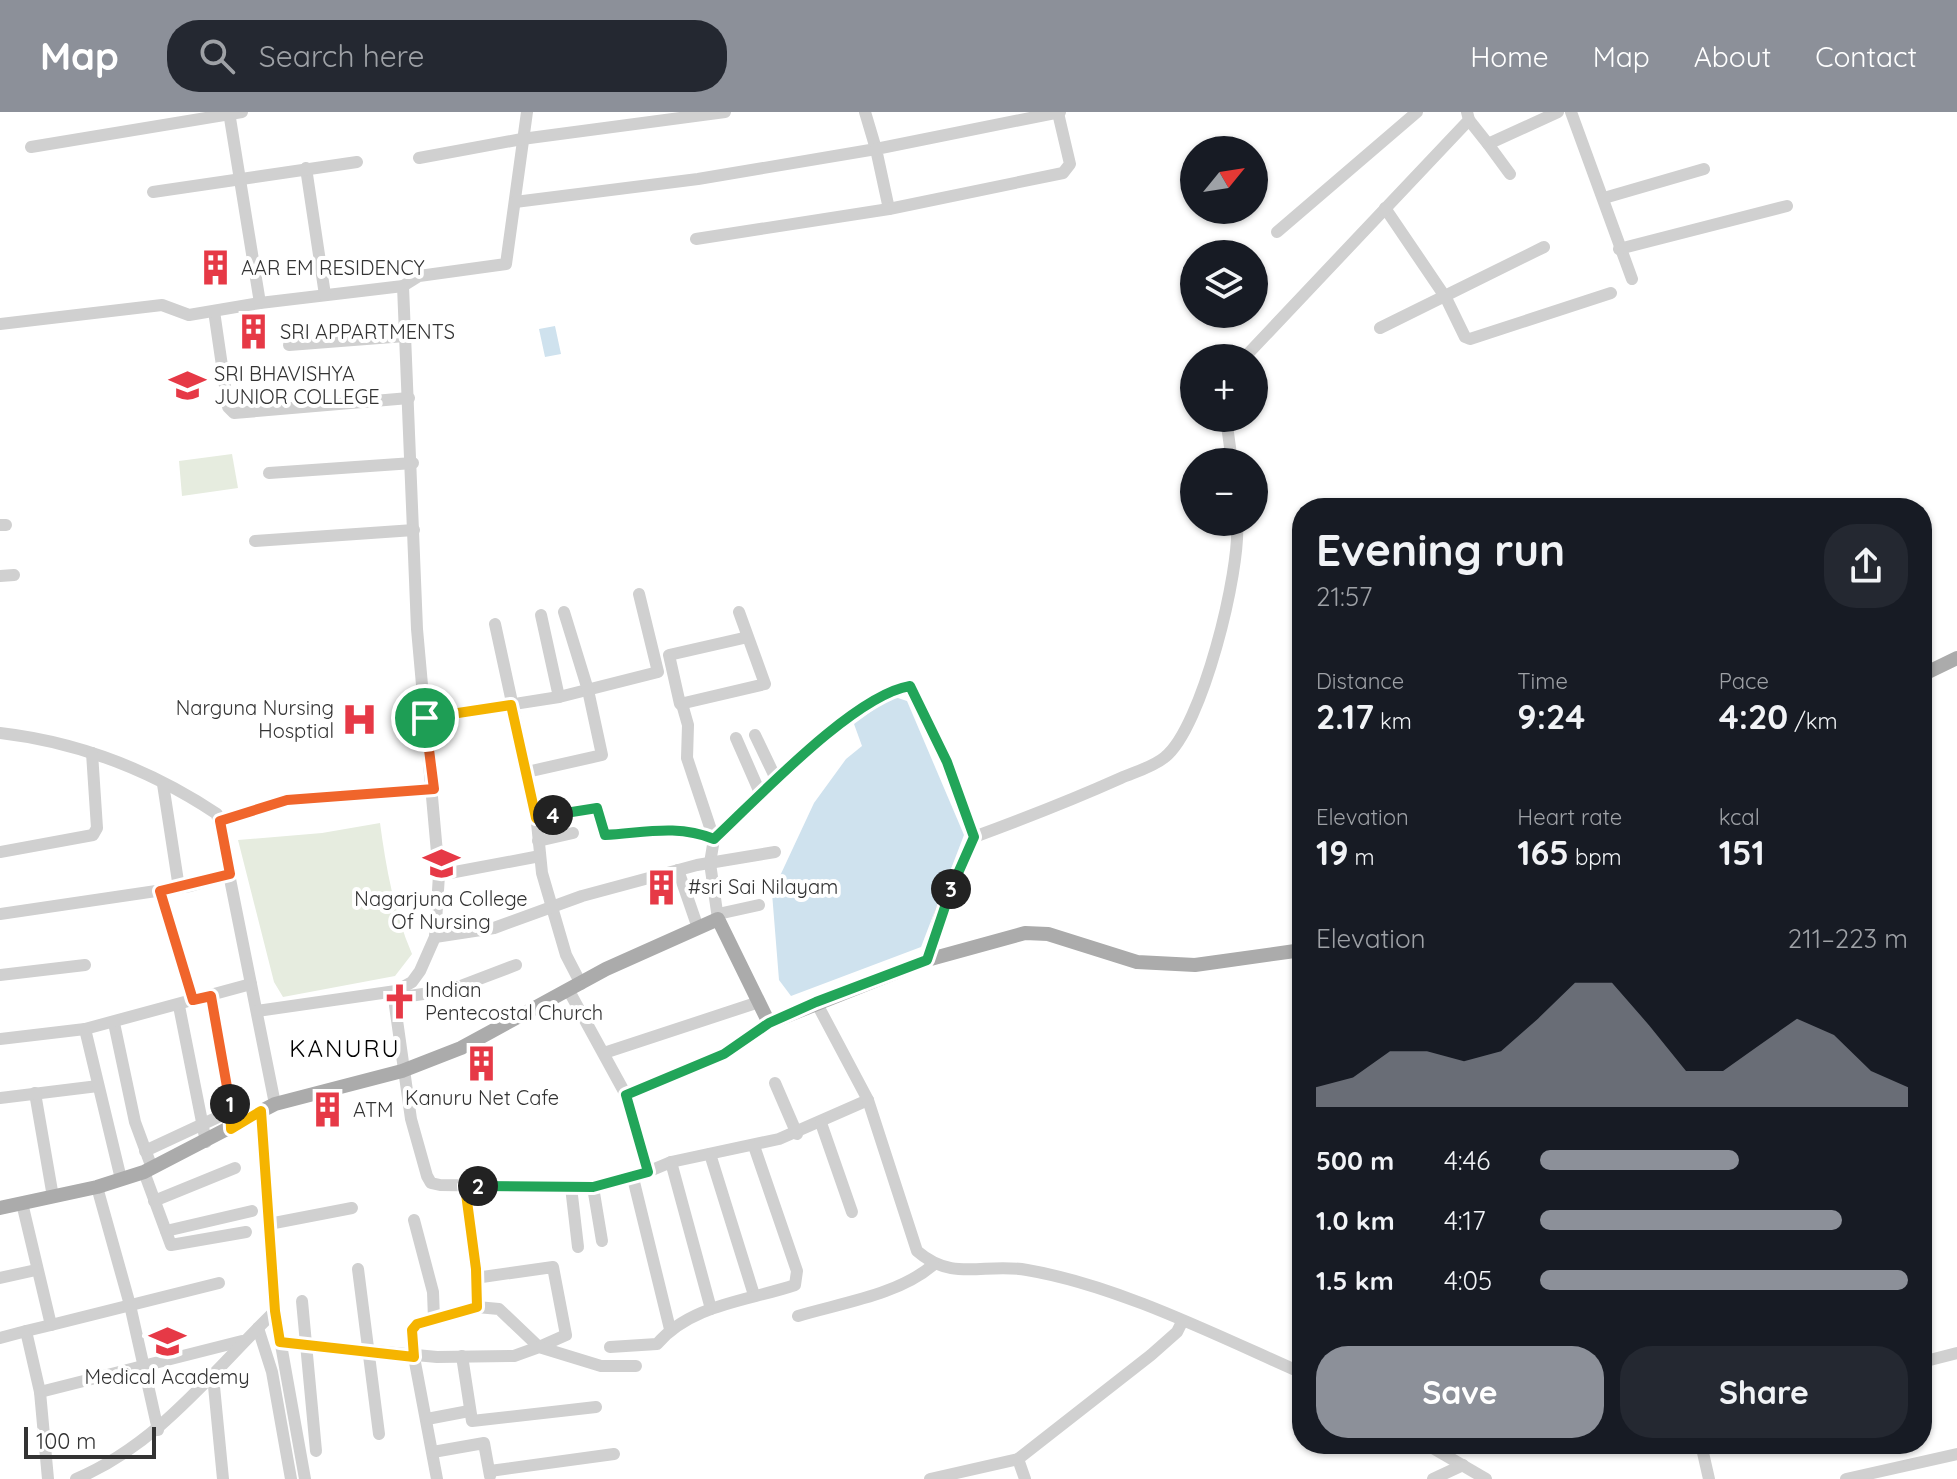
<!DOCTYPE html>
<meta charset="utf-8">
<style>
:root{--surface:#171b24;--page:#242831;--text:#f1f3f6;--muted:#9ea1a6;--accent:#8c9099}
body{margin:0;font-family:Quicksand,sans-serif;background:var(--page);color:var(--text);height:100vh;display:flex;flex-direction:column;font-size:30px;white-space:nowrap}
*{box-sizing:border-box;margin:0}
p{font-size:26px;color:var(--muted)}
.icon{flex:none;width:44px;height:44px;fill:none;stroke:currentColor;stroke-width:2;stroke-linecap:round;stroke-linejoin:round}
.map{position:relative;flex:1;overflow:hidden}
.side{position:absolute;left:1292px;top:386px;width:640px;height:956px;display:flex;flex-direction:column;background:var(--surface);border-radius:32px;box-shadow:0 2px 6px #0004}
.side>*{flex:none}
.needle{width:52px;rotate:60deg}
.buttons{position:absolute;left:1180px;top:24px;display:grid;gap:16px}
.buttons a{display:grid;place-items:center;width:88px;height:88px;border-radius:50%;background:var(--surface);box-shadow:0 2px 6px #0004;font-size:40px}
.scale{position:absolute;left:24px;bottom:20px;width:132px;box-sizing:border-box;padding-left:8px;border:4px solid #333;border-top:0;font-size:22px;line-height:28px;white-space:nowrap;color:#333;-webkit-text-stroke:6px #fff;paint-order:stroke}
.pin{position:absolute;display:grid;place-items:center;width:68px;height:68px;color:#fff;margin:-34px;border:4px solid #fff;border-radius:50%;box-shadow:0 2px 8px #0007}
.km{position:absolute;width:40px;height:40px;margin:-20px;border-radius:50%;background:#222;color:#fff;font-size:22px;line-height:40px;text-align:center}
.round{display:grid;place-items:center;flex:none;width:84px;height:84px;border-radius:32px;background:var(--page)}
.head{display:flex;align-items:center;justify-content:space-between;height:136px;padding:0 24px}
h1{font-size:44px;font-weight:800;line-height:60px}
.stats{display:grid;grid-template-columns:repeat(3,1fr);gap:12px;height:136px;padding:8px 24px}
.stats div{display:grid;align-content:center}
.stats b{font-size:34px;font-weight:800}
.stats small{font-size:22px;font-weight:400}
.stats p{font-size:22px}
.chart{height:224px;padding:16px 24px}
.chart p{display:flex;justify-content:space-between}
.chart svg{width:100%;height:144px;margin-top:8px;fill:var(--accent);opacity:.7}
.button{display:flex;gap:16px;margin-top:auto;padding:16px 24px}
.button a{flex:1;height:92px;border-radius:32px;background:var(--accent);color:#fff;font-size:32px;font-weight:800;line-height:92px;text-align:center}
.button a+a{background:var(--page);color:var(--text)}
ul{padding:0 24px;list-style:none;font-size:26px}
li{display:grid;grid-template-columns:128px 96px 1fr;align-items:center;height:60px}
li i{height:20px;border-radius:10px;background:var(--accent)}
header{display:flex;align-items:center;gap:48px;box-sizing:border-box;height:112px;padding:0 40px;background:var(--accent);color:#fff}
header strong{font-size:38px}
nav{display:flex;gap:44px;margin-inline-start:auto;font-size:28px}
.search{width:560px;height:72px;background:var(--page);display:flex;align-items:center;gap:20px;box-sizing:border-box;padding:0 28px;border-radius:32px;color:var(--muted);font-size:30px}
.map>svg:first-child{display:block}
.green{fill:#e6ecdf}
.water{fill:#cfe2ee}
.lines{fill:none;stroke-linecap:round;stroke-linejoin:round}
.minor{stroke:#d0d0d0;stroke-width:12}
.major{stroke:#ababab;stroke-width:14}
.split-1-casing{stroke:#fff;stroke-width:16}
.split-2-casing{stroke:#fff;stroke-width:16}
.split-3-casing{stroke:#fff;stroke-width:16}
.split-4-casing{stroke:#fff;stroke-width:16}
.split-5-casing{stroke:#fff;stroke-width:16}
.split-1{stroke:#f0652b;stroke-width:10}
.split-2{stroke:#f5b400;stroke-width:10}
.split-3{stroke:#22a559;stroke-width:10}
.split-4{stroke:#22a559;stroke-width:10}
.split-5{stroke:#f5b400;stroke-width:10}
.labels{text-anchor:middle;stroke-width:8;stroke-linejoin:round;paint-order:stroke}
.poi-label{font-size:20px;fill:#333;stroke:#fff;text-anchor:start}
.quarter-label{font-size:24px;letter-spacing:2px;fill:#000;stroke:#fff}
</style>
<header>
<strong>Map</strong>
<div class="search"><svg class="icon" aria-label="search" viewBox="0 0 24 24"><circle cx="10" cy="10" r="6"/><path d="M15 15l6 6"/></svg>Search here</div>
<nav><a>Home</a><a>Map</a><a>About</a><a>Contact</a></nav>
</header>
<div class="map">
<svg width="1957" height="1367" viewBox="0 0 1957 1367">
<rect width="100%" height="100%" fill="#fff"/>
<g class="green">
<polygon points="232,342 238,376 182,384 179,349"/>
<path d="M380,711C386,756 394,800 412,842L395,864L283,885L274,870L238,728L322,721Z"/>
</g>
<g class="water">
<polygon points="555,214 561,242 545,245 539,217"/>
<polygon points="892,584 907,589 964,723 921,835 791,884 779,868 772,781 814,691 846,647 862,634 854,612"/>
</g>
<g class="lines">
<g class="minor">
<polyline points="229,0 260,191 403,174"/>
<polyline points="527,0 506,152 419,164 403,174 417,517 439,763 435,825 420,859 412,870 396,879 395,894 411,1007 427,1064 431,1071 440,1073 593,1075 633,1066 671,1050 779,1027 868,988"/>
<polyline points="1571,0 1632,167"/>
<polyline points="1469,8 1488,32 1558,0"/>
<polyline points="1488,32 1510,62"/>
<polyline points="31,35 242,0"/>
<polyline points="419,46 522,27 725,0"/>
<polyline points="306,56 325,183"/>
<polyline points="153,80 357,50"/>
<polyline points="1604,86 1704,57"/>
<polyline points="515,90 698,67 876,37 865,0"/>
<polyline points="1385,96 1446,186 1465,225 1470,227 1611,181"/>
<polyline points="889,97 876,37 1060,0"/>
<polyline points="1277,120 1417,0"/>
<polyline points="696,127 889,97 1063,61 1070,52 1058,1"/>
<polyline points="1619,137 1787,94"/>
<polyline points="214,199 228,295 234,301 409,286"/>
<polyline points="0,212 162,193 189,203 260,191"/>
<polyline points="1380,216 1544,135"/>
<polyline points="289,233 405,224"/>
<polyline points="1244,246 1469,8 1467,0"/>
<polyline points="1226,306 1232,350"/>
<polyline points="269,361 413,351"/>
<polyline points="0,413 6,413"/>
<polyline points="255,429 414,418"/>
<polyline points="0,464 14,463"/>
<polyline points="739,500 765,572 680,592 669,543 748,525"/>
<polyline points="541,503 559,585"/>
<polyline points="495,512 536,701 542,761 566,843 581,872"/>
<polyline points="682,592 688,613 687,646 711,718 710,726"/>
<polyline points="425,606 559,585 658,560 639,482"/>
<path d="M0,621C78,630 151,658 217,702L275,992"/>
<polyline points="755,623 777,669"/>
<polyline points="736,626 761,683"/>
<polyline points="527,660 602,643 588,578 564,500"/>
<polyline points="163,672 179,776"/>
<path d="M536,706L597,696L605,723C644,721 676,712 714,727"/>
<polyline points="220,709 287,688 434,677"/>
<path d="M974,725C1023,707 1072,688 1121,666C1135,660 1153,655 1165,645C1202,616 1241,458 1237,410"/>
<polyline points="538,729 573,721"/>
<polyline points="0,740 93,723 97,716 92,641"/>
<polyline points="678,758 698,816"/>
<polyline points="439,763 540,744"/>
<polyline points="160,779 193,888"/>
<polyline points="0,802 190,774 230,762"/>
<polyline points="718,802 759,793"/>
<path d="M718,807L710,751L714,727C758,686 854,583 910,574L947,650L974,725L941,799L927,848"/>
<polyline points="435,825 494,816 582,784 697,753 775,740"/>
<polyline points="0,863 85,853"/>
<polyline points="569,879 626,983 648,1060"/>
<polyline points="211,884 231,999 231,1017"/>
<polyline points="396,886 450,878 516,853"/>
<path d="M816,890L868,988L917,1139C954,1171 984,1150 1027,1158C1117,1173 1218,1224 1302,1261"/>
<polyline points="179,894 206,1030"/>
<polyline points="257,899 396,879"/>
<polyline points="114,911 135,1010 152,1056"/>
<polyline points="0,927 85,917"/>
<polyline points="604,941 759,890"/>
<polyline points="775,971 797,1022"/>
<polyline points="35,981 53,1085"/>
<polyline points="626,983 724,942 769,911"/>
<polyline points="0,986 98,974"/>
<polyline points="261,999 275,1199 305,1367"/>
<polyline points="821,1011 852,1100"/>
<polyline points="145,1039 231,999"/>
<polyline points="710,1042 754,1183"/>
<polyline points="671,1050 711,1197"/>
<polyline points="144,1060 171,1133 246,1120"/>
<polyline points="633,1066 670,1217"/>
<polyline points="121,1067 85,917 251,872"/>
<polyline points="465,1074 476,1157 477,1195 499,1197 539,1235 566,1223 553,1155 475,1166"/>
<polyline points="97,1075 130,1193 158,1318"/>
<polyline points="571,1075 578,1135"/>
<polyline points="593,1075 602,1129"/>
<polyline points="154,1089 235,1056"/>
<polyline points="22,1091 51,1213 26,1219 40,1280 48,1367"/>
<polyline points="414,1108 433,1180 434,1207 414,1215 414,1245 437,1367"/>
<polyline points="269,1112 352,1096"/>
<polyline points="166,1119 252,1099"/>
<polyline points="358,1157 379,1322"/>
<polyline points="0,1166 36,1158"/>
<polyline points="302,1189 316,1339"/>
<path d="M798,1204C841,1191 898,1183 933,1153"/>
<polyline points="434,1207 477,1195"/>
<polyline points="51,1213 219,1171"/>
<polyline points="258,1216 272,1260 291,1367"/>
<polyline points="0,1226 26,1219"/>
<polyline points="280,1230 437,1245 514,1244 539,1235 601,1254 636,1254"/>
<path d="M610,1235L657,1232C691,1192 748,1189 795,1173L797,1159L754,1034"/>
<polyline points="462,1244 472,1309 596,1295"/>
<polyline points="1922,1250 1957,1241"/>
<polyline points="213,1264 223,1367"/>
<polyline points="40,1280 242,1229"/>
<polyline points="427,1307 469,1299"/>
<polyline points="1426,1332 1486,1367"/>
<polyline points="1701,1332 1709,1367"/>
<polyline points="433,1340 484,1331 490,1364"/>
<polyline points="1018,1347 1025,1367"/>
<polyline points="490,1359 614,1342"/>
<path d="M76,1367C159,1332 212,1260 275,1199"/>
<polyline points="930,1367 1018,1347 1151,1243 1177,1220 1182,1210"/>
<polyline points="1433,1367 1463,1353"/>
<polyline points="1846,1367 1957,1342"/>
</g>
<g class="major">
<polyline points="1922,563 1957,546"/>
<polyline points="0,1096 97,1075 144,1060 275,992 402,959 461,936 606,857 718,807 769,911 927,848 1025,821 1048,822 1137,850 1195,853 1302,838"/>
</g>
</g>
<g class="lines">
<defs>
<polyline id="split-1" points="230,992 211,884 193,888 160,779 230,762 220,709 287,688 434,677 425,606"/>
<polyline id="split-2" points="230,992 231,1017 261,999 275,1199 280,1230 414,1245 412,1218 417,1212 477,1195 476,1157 465,1074 478,1074"/>
<polyline id="split-3" points="478,1074 593,1075 648,1060 626,983 724,942 769,911 816,890 927,848 951,777"/>
<path id="split-4" d="M553,703L597,696L605,723C644,721 676,712 714,727C758,686 854,583 910,574L947,650L974,725L951,777"/>
<polyline id="split-5" points="425,606 511,593 536,706 553,703"/>
</defs>
<use href="#split-1" class="split-1-casing"/>
<use href="#split-2" class="split-2-casing"/>
<use href="#split-3" class="split-3-casing"/>
<use href="#split-4" class="split-4-casing"/>
<use href="#split-5" class="split-5-casing"/>
<use href="#split-1" class="split-1"/>
<use href="#split-2" class="split-2"/>
<use href="#split-3" class="split-3"/>
<use href="#split-4" class="split-4"/>
<use href="#split-5" class="split-5"/>
</g>
<defs>
<symbol id="building-bare" viewBox="-9 -9 18 18"><path d="M-4-6H4V6H1V3H-1V6H-4ZM-2.5-4.3h1.7v1.8h-1.7ZM.8-4.3h1.7v1.8H.8ZM-2.5-1h1.7V.8h-1.7ZM.8-1h1.7V.8H.8Z" fill="#e63946" stroke="#fff" stroke-width="2.5" paint-order="stroke"/></symbol>
<symbol id="university-bare" viewBox="-9 -9 18 18"><path d="M0-5L7-2L0 1L-7-2ZM-4 1L0 2.5L4 1V4Q0 6-4 4Z" fill="#e63946" stroke="#fff" stroke-width="2.5" paint-order="stroke"/></symbol>
<symbol id="hospital-bare" viewBox="-9 -9 18 18"><path d="M-5-5h3v3.5h4V-5h3V5h-3V1.5h-4V5h-3Z" fill="#e63946" stroke="#fff" stroke-width="2.5" paint-order="stroke"/></symbol>
<symbol id="church-bare" viewBox="-9 -9 18 18"><path d="M-1.2-6h2.4v3.5h3.3v2.4h-3.3V6h-2.4V-.1h-3.3v-2.4h3.3Z" fill="#e63946" stroke="#fff" stroke-width="2.5" paint-order="stroke"/></symbol>
</defs>
<g fill-rule="evenodd">
<use href="#building-bare" x="190" y="130" width="51" height="51"/>
<use href="#building-bare" x="228" y="194" width="51" height="51"/>
<use href="#university-bare" x="162" y="248" width="51" height="51"/>
<use href="#hospital-bare" x="334" y="582" width="51" height="51"/>
<use href="#university-bare" x="416" y="726" width="51" height="51"/>
<use href="#building-bare" x="636" y="750" width="51" height="51"/>
<use href="#church-bare" x="374" y="864" width="51" height="51"/>
<use href="#building-bare" x="456" y="926" width="51" height="51"/>
<use href="#building-bare" x="302" y="972" width="51" height="51"/>
<use href="#university-bare" x="142" y="1204" width="51" height="51"/>
</g>
<g class="labels">
<g class="poi-label">
<text x="241" y="163">AAR EM RESIDENCY</text>
<text x="280" y="227">SRI APPARTMENTS</text>
<text x="214" y="269">SRI BHAVISHYA<tspan x="214" dy="23">JUNIOR COLLEGE</tspan></text>
<text x="334" y="603" text-anchor="end">Narguna Nursing<tspan x="334" dy="23">Hosptial</tspan></text>
<text x="688" y="782">#sri Sai Nilayam</text>
<text x="441" y="794" text-anchor="middle">Nagarjuna College<tspan x="441" dy="23">Of Nursing</tspan></text>
<text x="425" y="885">Indian<tspan x="425" dy="23">Pentecostal Church</tspan></text>
<text x="482" y="993" text-anchor="middle">Kanuru Net Cafe</text>
<text x="353" y="1005">ATM</text>
<text x="167" y="1272" text-anchor="middle">Medical Academy</text>
</g>
<g class="quarter-label">
<text x="345" y="945">KANURU</text>
</g>
</g>
</svg>
<div class="buttons">
<a><svg class="needle" viewBox="-14 -14 28 28"><path d="M0-13l5 13h-10z" fill="#e53935"/><path d="M0 13l5-13h-10z" fill="#9ea1a6"/></svg></a>
<a><svg class="icon" aria-label="layers" viewBox="0 0 24 24"><path d="M12 4l9 5-9 5-9-5zM3 14l9 5 9-5"/></svg></a>
<a>+</a>
<a>−</a>
</div>
<div class="scale">100 m</div>
<div class="pin" style="left:425px;top:606px;background:#1e9e55"><svg class="icon" aria-label="arrive" viewBox="0 0 24 24"><path d="M6 21V4h12l-3 4 3 4H6"/></svg></div>
<b class="km" style="left:230px;top:992px">1</b>
<b class="km" style="left:478px;top:1074px">2</b>
<b class="km" style="left:951px;top:777px">3</b>
<b class="km" style="left:553px;top:703px">4</b>
<section class="side">
<div class="head"><div><h1>Evening run</h1><p>21:57</p></div><a class="round"><svg class="icon" aria-label="share" viewBox="0 0 24 24"><path d="M12 15V3M7 8l5-5 5 5M5 13v7h14v-7"/></svg></a></div>
<div class="stats">
<div><p>Distance</p><b>2.17<small> km</small></b></div>
<div><p>Time</p><b>9:24</b></div>
<div><p>Pace</p><b>4:20<small> /km</small></b></div>
</div>
<div class="stats">
<div><p>Elevation</p><b>19<small> m</small></b></div>
<div><p>Heart rate</p><b>165<small> bpm</small></b></div>
<div><p>kcal</p><b>151</b></div>
</div>
<div class="chart"><p><span>Elevation</span>211–223 m</p>
<svg viewBox="0 0 160 44" preserveAspectRatio="none"><path d="M0 44V38L10 35L20 27L30 27L40 30L50 27L60 17L70 6L80 6L90 19L100 33L110 33L120 25L130 17L140 22L150 33L160 38V44z"/></svg>
</div>
<ul>
<li><b>500 m</b>4:46<i style="width:54%"></i></li>
<li><b>1.0 km</b>4:17<i style="width:82%"></i></li>
<li><b>1.5 km</b>4:05<i style="width:100%"></i></li>
</ul>
<div class="button"><a>Save</a><a>Share</a></div>
</section>
</div>
